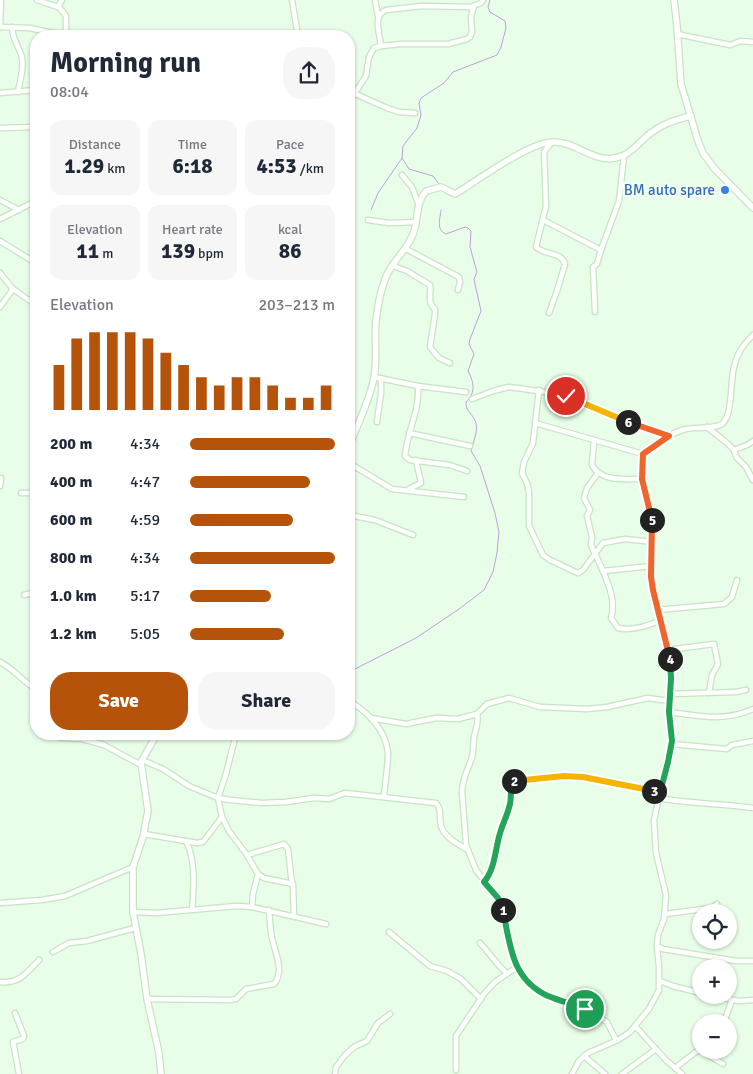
<!DOCTYPE html>
<meta charset="utf-8">
<style>
:root{--surface:#fff;--page:#f6f6f7;--text:#1f2937;--muted:#747a83;--accent:#b45309}
body{margin:0;font-family:Signika,sans-serif;background:var(--page);color:var(--text);height:100vh;display:flex;flex-direction:column;font-size:19px;white-space:nowrap}
*{box-sizing:border-box;margin:0}
p{font-size:16px;color:var(--muted)}
.icon{flex:none;width:28px;height:28px;fill:none;stroke:currentColor;stroke-width:2;stroke-linecap:round;stroke-linejoin:round}
.map{position:relative;flex:1;overflow:hidden}
.panel{position:absolute;left:30px;top:30px;width:325px;height:710px;display:flex;flex-direction:column;background:var(--surface);border-radius:20px;box-shadow:0 1px 4px #0004}
.panel>*{flex:none}
.fabs{position:absolute;left:692px;top:904px;display:grid;gap:10px}
.fabs a{display:grid;place-items:center;width:45px;height:45px;border-radius:50%;background:var(--surface);box-shadow:0 1px 4px #0004;font-size:25px}
.pin{position:absolute;display:grid;place-items:center;width:42px;height:42px;color:#fff;margin:-21px;border:2px solid #fff;border-radius:50%;box-shadow:0 1px 5px #0007}
.km{position:absolute;width:25px;height:25px;margin:-12px;border-radius:50%;background:#222;color:#fff;font-size:14px;line-height:25px;text-align:center}
.round{display:grid;place-items:center;flex:none;width:52px;height:52px;border-radius:20px;background:var(--page)}
.summary{display:flex;align-items:center;justify-content:space-between;height:85px;padding:0 20px}
h1{font-size:28px;font-weight:800;line-height:38px}
.stats{display:grid;grid-template-columns:repeat(3,1fr);gap:8px;height:85px;padding:5px 20px}
.stats div{display:grid;align-content:center;border-radius:12px;background:var(--page);text-align:center}
.stats b{font-size:21px;font-weight:800}
.stats small{font-size:14px;font-weight:400}
.stats p{font-size:14px}
.chart{height:140px;padding:10px 20px}
.chart p{display:flex;justify-content:space-between}
.chart svg{width:100%;height:90px;margin-top:5px;stroke:var(--accent);stroke-width:6}
.action{display:flex;gap:10px;margin-top:auto;padding:10px 20px}
.action a{flex:1;height:58px;border-radius:20px;background:var(--accent);color:#fff;font-size:20px;font-weight:800;line-height:58px;text-align:center}
.action a+a{background:var(--page);color:var(--text)}
ul{padding:0 20px;list-style:none;font-size:16px}
li{display:grid;grid-template-columns:80px 60px 1fr;align-items:center;height:38px}
li i{height:12px;border-radius:6px;background:var(--accent)}
.map>svg:first-child{display:block}
.lines{fill:none;stroke-linecap:round;stroke-linejoin:round}
.stream{stroke:#c19fdd;stroke-width:1}
.minor-casing{stroke:#c6e4c2;stroke-width:7}
.tertiary-casing{stroke:#c6e4c2;stroke-width:8}
.minor{stroke:#fff;stroke-width:4.5}
.tertiary{stroke:#fff;stroke-width:5.5}
.split-1-casing{stroke:#fff;stroke-width:10}
.split-2-casing{stroke:#fff;stroke-width:10}
.split-3-casing{stroke:#fff;stroke-width:10}
.split-4-casing{stroke:#fff;stroke-width:10}
.split-5-casing{stroke:#fff;stroke-width:10}
.split-6-casing{stroke:#fff;stroke-width:10}
.split-7-casing{stroke:#fff;stroke-width:10}
.split-1{stroke:#22a559;stroke-width:6}
.split-2{stroke:#22a559;stroke-width:6}
.split-3{stroke:#f5b400;stroke-width:6}
.split-4{stroke:#22a559;stroke-width:6}
.split-5{stroke:#f0652b;stroke-width:6}
.split-6{stroke:#f0652b;stroke-width:6}
.split-7{stroke:#f5b400;stroke-width:6}
.shop-dot{fill:#3f7fe0;stroke:#f0fff0;stroke-width:2}
.labels{text-anchor:middle;stroke-width:5;stroke-linejoin:round;paint-order:stroke}
.shop-label{font-size:15px;fill:#366cbe;stroke:#f0fff0;text-anchor:end}
</style>
<div class="map">
<svg width="753" height="1074" viewBox="0 0 753 1074">
<rect width="100%" height="100%" fill="#e8fee8"/>
<g class="lines">
<g class="stream">
<polyline points="402,158 409,169 433,176 439,184"/>
<polyline points="371,210 378,193 402,158 403,146 417,128 421,115 419,103 421,98 444,83 453,72 497,55 501,47 506,28 505,21 490,12 488,7 490,0"/>
<path d="M349,674L355,669L416,638L459,609L484,590L493,572L497,553L499,532L495,513L480,466L471,451C473,442 478,433 476,423C474,415 465,411 466,402C476,393 474,382 468,371L474,354L469,344L470,339L481,311L475,284L474,279L477,272L470,247L471,231L468,228L465,227L446,234C436,230 440,219 441,210"/>
</g>
<defs>
<g id="minor">
<polyline points="37,0 58,7 62,0"/>
<polyline points="292,0 298,36"/>
<polyline points="375,0 378,16"/>
<polyline points="59,7 66,16 66,36"/>
<polyline points="0,27 30,28 66,36"/>
<polyline points="0,27 1,0"/>
<path d="M12,27C13,41 17,43 21,54C25,66 20,80 18,92"/>
<polyline points="677,34 730,45 741,41 753,42"/>
<path d="M381,46C380,33 372,16 386,10L422,6L470,7L481,3L483,0"/>
<polyline points="349,91 387,108 399,112 415,113"/>
<polyline points="0,93 36,90"/>
<polyline points="349,102 366,76 369,57 374,48 381,46 401,44 448,44 467,39 470,37 472,32 471,16 474,6"/>
<polyline points="0,128 36,127"/>
<polyline points="402,175 412,187 418,203"/>
<polyline points="0,200 19,210"/>
<polyline points="0,219 36,201"/>
<polyline points="368,220 389,223 416,222"/>
<polyline points="543,220 601,250"/>
<polyline points="349,224 349,225"/>
<polyline points="0,241 36,263"/>
<polyline points="406,249 459,277 460,282 458,290"/>
<path d="M393,266L407,271L430,285C432,294 426,301 435,309V314L430,347L439,358L450,363"/>
<polyline points="0,273 13,289 36,305"/>
<polyline points="0,307 13,289"/>
<polyline points="595,312 593,267 597,264 601,250 619,201 624,156"/>
<path d="M549,313L557,291L565,264C562,252 544,255 536,247L546,206L544,152L551,143"/>
<polyline points="374,377 418,386 466,392"/>
<path d="M418,386C420,410 407,432 405,456L410,460L450,465L467,471"/>
<polyline points="539,390 533,443 524,462 522,473 527,483 529,493 529,526 543,555 550,560 578,573 583,570 603,543 625,539 653,542"/>
<polyline points="472,399 493,391 509,387 553,393 579,401 624,421 669,436"/>
<polyline points="377,422 381,393 381,378"/>
<polyline points="535,423 643,454"/>
<polyline points="707,427 727,443 734,450 736,457 746,467 753,480"/>
<polyline points="409,433 470,446"/>
<path d="M594,440L592,465C601,482 625,479 642,479"/>
<polyline points="734,450 747,445 753,441"/>
<polyline points="349,463 392,489 464,497"/>
<polyline points="598,473 587,488 584,498 590,510 587,516 592,537 591,545 603,571 652,566"/>
<polyline points="0,486 1,478"/>
<polyline points="409,489 421,483 416,460"/>
<polyline points="21,493 36,493"/>
<polyline points="349,515 375,520 413,535"/>
<path d="M603,571C609,585 616,603 611,618L618,628C631,631 647,626 659,621"/>
<polyline points="24,595 36,592"/>
<polyline points="657,610 724,604 732,597 737,580"/>
<polyline points="667,650 714,644 718,664 712,675 709,693"/>
<path d="M0,662C14,669 23,682 36,689"/>
<polyline points="669,694 736,692 746,690"/>
<path d="M349,701C368,712 386,730 388,753C388,767 385,782 384,796"/>
<path d="M669,712C698,716 726,722 753,709"/>
<polyline points="371,718 406,724 436,718 458,719 477,714"/>
<polyline points="51,734 62,738 82,739 104,745 141,765"/>
<polyline points="236,734 226,774 218,798 222,817 229,831 247,855 258,874 264,878 293,884 294,916"/>
<polyline points="671,744 727,749 732,745 753,741"/>
<path d="M142,760L163,769L189,786L218,798L231,800L262,803L286,802L314,798L329,799L345,793L436,803C442,809 439,818 441,826C445,838 458,844 468,850"/>
<path d="M658,798C690,804 721,803 753,808"/>
<polyline points="144,834 197,843 203,842 222,817"/>
<path d="M186,841C196,861 194,887 192,910"/>
<polyline points="247,855 284,844 288,849 292,884"/>
<path d="M483,882C496,868 495,846 501,830C505,821 508,813 510,803C512,796 509,786 514,781L563,776L583,777L659,793"/>
<polyline points="0,903 42,900 65,896 133,867"/>
<polyline points="252,907 253,894 258,874"/>
<polyline points="133,912 156,913 237,906 252,907 326,924"/>
<polyline points="665,914 711,908 717,904"/>
<polyline points="389,932 430,966 447,971 461,979 481,999"/>
<path d="M480,943C489,952 498,967 507,973"/>
<polyline points="657,946 663,949 736,961 753,961"/>
<polyline points="53,952 69,943 87,941 135,928"/>
<polyline points="660,981 673,986 701,993"/>
<path d="M0,982C19,984 27,973 39,960"/>
<polyline points="708,995 739,1001 753,1000"/>
<path d="M147,999L230,1000L236,999L246,989L274,984C285,971 275,953 272,938C270,929 270,919 269,910"/>
<polyline points="15,1013 24,1036 23,1039 13,1042 19,1074"/>
<polyline points="724,1022 732,1000"/>
<polyline points="635,1026 666,1060 682,1074"/>
<path d="M616,1040L607,1022L585,1009L547,995L529,982L517,967L507,939L502,904L476,870L466,845L462,791C463,776 468,770 472,757C474,750 473,743 474,737C476,728 479,723 477,714L487,704L509,698L540,707L587,709L607,707L648,698L669,701"/>
<polyline points="584,1056 605,1074"/>
<polyline points="675,1068 697,1051 702,1051 723,1064"/>
<polyline points="456,1070 456,1036 484,994 495,982 517,967"/>
<polyline points="335,1074 336,1067 345,1055 354,1047 367,1041 378,1023 390,1014"/>
<path d="M572,1074L579,1061L588,1053L618,1040L630,1032L649,1009L659,990V967L657,946L658,935L664,919L666,895L656,853L654,820L662,783L668,762L672,741L669,712L671,677L670,662L653,590L651,577L652,516L642,479L643,454C654,443 671,433 686,429C696,427 718,429 723,423C733,413 730,381 734,367C737,353 743,345 753,335"/>
<polyline points="622,1074 656,1049"/>
</g>
<g id="tertiary">
<polyline points="674,0 677,26 681,84 698,141 703,153 714,168 753,208"/>
<path d="M349,446C358,424 369,402 374,378C378,356 373,334 377,313C379,299 383,281 390,269C397,257 408,248 413,234C419,219 415,204 426,191L441,187L455,194C477,181 529,142 553,142C577,141 597,167 622,156C631,153 639,143 646,137C659,125 674,120 691,116"/>
<polyline points="157,734 141,762 148,811 143,837 133,867 133,912 141,954 147,999 159,1053 161,1074"/>
</g>
</defs>
<use href="#minor" class="minor-casing"/>
<use href="#tertiary" class="tertiary-casing"/>
<use href="#minor" class="minor"/>
<use href="#tertiary" class="tertiary"/>
</g>
<g class="lines">
<defs>
<path id="split-1" d="M503,910C510,944 511,979 548,996C560,1001 573,1004 585,1009"/>
<path id="split-2" d="M503,910L498,898L484,882C496,868 495,847 501,830C504,821 508,813 510,804C512,796 509,787 514,781"/>
<polyline id="split-3" points="514,781 564,776 583,777 654,791"/>
<polyline id="split-4" points="654,791 660,793 668,762 672,741 669,712 671,678 670,659"/>
<polyline id="split-5" points="652,520 651,577 653,590 670,659"/>
<polyline id="split-6" points="628,422 669,436 643,454 642,479 652,520"/>
<polyline id="split-7" points="566,396 628,422"/>
</defs>
<use href="#split-1" class="split-1-casing"/>
<use href="#split-2" class="split-2-casing"/>
<use href="#split-3" class="split-3-casing"/>
<use href="#split-4" class="split-4-casing"/>
<use href="#split-5" class="split-5-casing"/>
<use href="#split-6" class="split-6-casing"/>
<use href="#split-7" class="split-7-casing"/>
<use href="#split-1" class="split-1"/>
<use href="#split-2" class="split-2"/>
<use href="#split-3" class="split-3"/>
<use href="#split-4" class="split-4"/>
<use href="#split-5" class="split-5"/>
<use href="#split-6" class="split-6"/>
<use href="#split-7" class="split-7"/>
</g>
<circle class="shop-dot" cx="725" cy="190" r="5"/>
<g class="labels">
<g class="shop-label">
<text x="715" y="195">BM auto spare</text>
</g>
</g>
</svg>
<div class="fabs">
<a><svg class="icon" aria-label="locate" viewBox="0 0 24 24"><circle cx="12" cy="12" r="6"/><path d="M12 2v4M12 18v4M2 12h4M18 12h4"/></svg></a>
<a>+</a>
<a>−</a>
</div>
<div class="pin" style="left:585px;top:1009px;background:#1e9e55"><svg class="icon" aria-label="arrive" viewBox="0 0 24 24"><path d="M6 21V4h12l-3 4 3 4H6"/></svg></div>
<div class="pin" style="left:566px;top:396px;background:#d93025"><svg class="icon" aria-label="check" viewBox="0 0 24 24"><path d="M5 12l5 5 9-10"/></svg></div>
<b class="km" style="left:503px;top:910px">1</b>
<b class="km" style="left:514px;top:781px">2</b>
<b class="km" style="left:654px;top:791px">3</b>
<b class="km" style="left:670px;top:659px">4</b>
<b class="km" style="left:652px;top:520px">5</b>
<b class="km" style="left:628px;top:422px">6</b>
<section class="panel">
<div class="summary"><div><h1>Morning run</h1><p>08:04</p></div><a class="round"><svg class="icon" aria-label="share" viewBox="0 0 24 24"><path d="M12 15V3M7 8l5-5 5 5M5 13v7h14v-7"/></svg></a></div>
<div class="stats">
<div><p>Distance</p><b>1.29<small> km</small></b></div>
<div><p>Time</p><b>6:18</b></div>
<div><p>Pace</p><b>4:53<small> /km</small></b></div>
</div>
<div class="stats">
<div><p>Elevation</p><b>11<small> m</small></b></div>
<div><p>Heart rate</p><b>139<small> bpm</small></b></div>
<div><p>kcal</p><b>86</b></div>
</div>
<div class="chart"><p><span>Elevation</span>203–213 m</p>
<svg viewBox="0 0 160 44" preserveAspectRatio="none"><path d="M5 44V22M15 44V9M25 44V6M35 44V6M45 44V6M55 44V9M65 44V16M75 44V22M85 44V28M95 44V32M105 44V28M115 44V28M125 44V32M135 44V38M145 44V38M155 44V32"/></svg>
</div>
<ul>
<li><b>200 m</b>4:34<i style="width:100%"></i></li>
<li><b>400 m</b>4:47<i style="width:83%"></i></li>
<li><b>600 m</b>4:59<i style="width:71%"></i></li>
<li><b>800 m</b>4:34<i style="width:100%"></i></li>
<li><b>1.0 km</b>5:17<i style="width:56%"></i></li>
<li><b>1.2 km</b>5:05<i style="width:65%"></i></li>
</ul>
<div class="action"><a>Save</a><a>Share</a></div>
</section>
</div>
